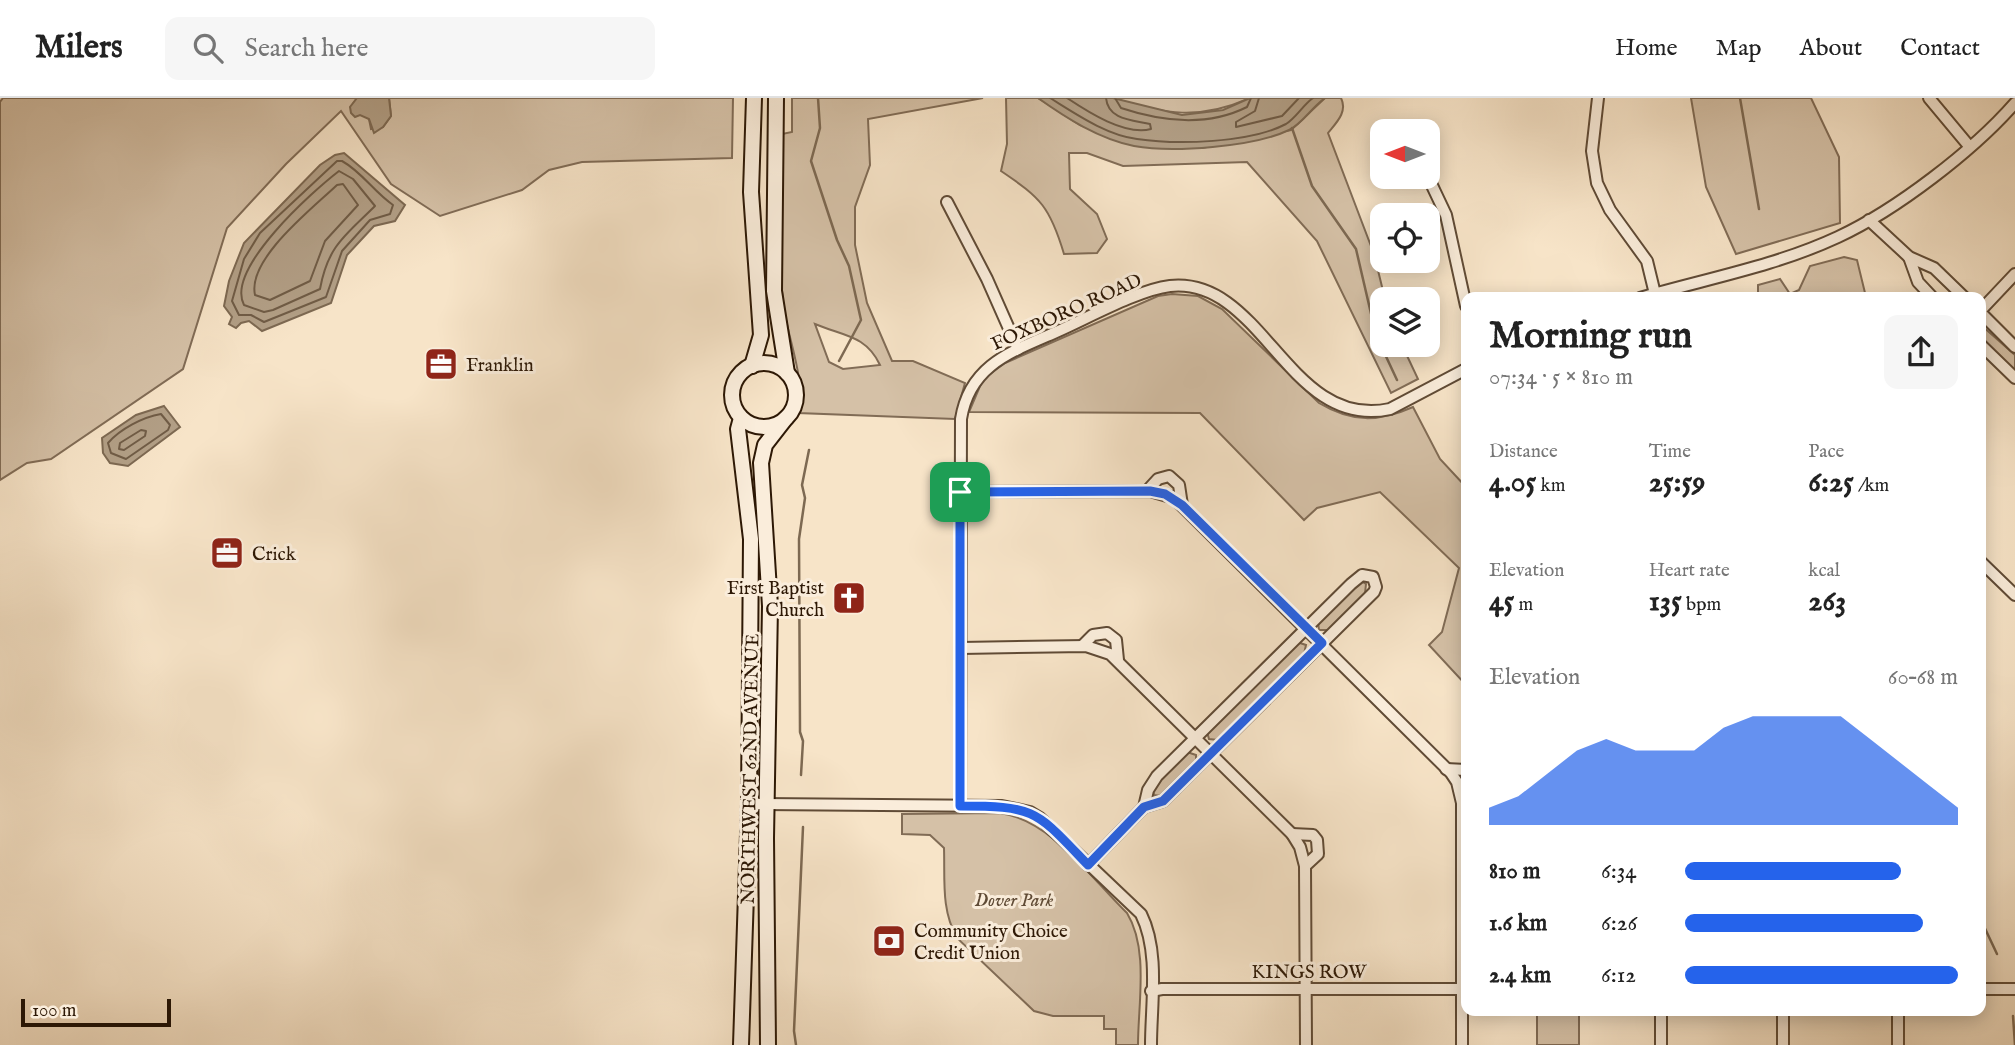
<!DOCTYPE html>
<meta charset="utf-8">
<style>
:root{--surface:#fff;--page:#f6f6f6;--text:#222;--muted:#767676;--line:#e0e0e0;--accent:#2563eb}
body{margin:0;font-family:"IM FELL English",serif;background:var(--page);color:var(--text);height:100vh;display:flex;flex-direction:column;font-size:26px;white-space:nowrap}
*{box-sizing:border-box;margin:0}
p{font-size:23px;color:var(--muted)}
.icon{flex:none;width:38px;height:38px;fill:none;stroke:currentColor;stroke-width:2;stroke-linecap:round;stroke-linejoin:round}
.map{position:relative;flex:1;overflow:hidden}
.panel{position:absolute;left:1461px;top:194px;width:525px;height:724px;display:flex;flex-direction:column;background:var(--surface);border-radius:14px;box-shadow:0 4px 18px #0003}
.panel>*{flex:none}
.needle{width:46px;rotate:270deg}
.tools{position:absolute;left:1370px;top:21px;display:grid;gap:14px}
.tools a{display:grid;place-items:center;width:70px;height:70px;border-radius:14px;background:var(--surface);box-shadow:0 4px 18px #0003;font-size:35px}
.scale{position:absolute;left:21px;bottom:18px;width:150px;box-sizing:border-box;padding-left:7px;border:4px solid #2d1805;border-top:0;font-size:19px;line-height:24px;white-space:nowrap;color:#2d1805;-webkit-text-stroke:5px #faeddb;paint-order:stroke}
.pin{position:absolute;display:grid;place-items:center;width:60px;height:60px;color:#fff;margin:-30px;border-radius:14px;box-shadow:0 4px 10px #0006}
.round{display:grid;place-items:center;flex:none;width:74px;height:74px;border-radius:14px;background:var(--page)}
.overview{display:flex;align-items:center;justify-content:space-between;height:119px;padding:0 28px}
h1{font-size:38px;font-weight:700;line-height:52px}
.figures{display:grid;grid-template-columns:repeat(3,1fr);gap:10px;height:119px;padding:7px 28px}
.figures div{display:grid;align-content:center}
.figures b{font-size:30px;font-weight:700}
.figures small{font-size:19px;font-weight:400}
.figures p{font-size:19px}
.chart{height:196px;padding:14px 28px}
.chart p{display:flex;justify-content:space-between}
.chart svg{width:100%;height:126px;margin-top:7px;fill:var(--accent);opacity:.7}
ul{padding:0 28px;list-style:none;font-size:23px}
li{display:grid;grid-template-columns:112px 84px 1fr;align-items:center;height:52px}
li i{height:18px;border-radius:9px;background:var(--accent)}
header{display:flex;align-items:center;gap:42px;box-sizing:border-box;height:98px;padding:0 35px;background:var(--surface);border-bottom:2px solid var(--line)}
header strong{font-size:33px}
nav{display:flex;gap:38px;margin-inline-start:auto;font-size:24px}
.search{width:490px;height:63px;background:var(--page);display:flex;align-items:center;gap:18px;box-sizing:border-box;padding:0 24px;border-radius:14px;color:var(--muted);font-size:26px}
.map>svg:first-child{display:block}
.green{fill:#d5c1a7;stroke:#816c56;stroke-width:2;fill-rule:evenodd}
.water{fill:#b29f86;stroke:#7d6952;stroke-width:2}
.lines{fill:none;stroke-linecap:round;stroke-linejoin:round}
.shore{stroke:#705c46;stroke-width:2}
.stream{stroke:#7d6952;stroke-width:2.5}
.street-casing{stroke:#604b36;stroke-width:14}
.secondary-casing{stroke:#2d1805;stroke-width:18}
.street{stroke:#faeddb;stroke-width:10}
.secondary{stroke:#faeddb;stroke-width:14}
.route-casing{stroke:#fff;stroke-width:14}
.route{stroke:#2563eb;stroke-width:9}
.labels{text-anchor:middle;stroke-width:6;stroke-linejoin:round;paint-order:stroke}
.street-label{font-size:19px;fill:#2d1805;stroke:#faeddb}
.poi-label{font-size:19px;fill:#2d1805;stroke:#faeddb;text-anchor:start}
.park-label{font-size:19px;font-style:italic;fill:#5f4b36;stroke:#faeddb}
</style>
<header>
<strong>Milers</strong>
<div class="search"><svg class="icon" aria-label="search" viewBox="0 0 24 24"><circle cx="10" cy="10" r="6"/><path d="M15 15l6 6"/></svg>Search here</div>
<nav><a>Home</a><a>Map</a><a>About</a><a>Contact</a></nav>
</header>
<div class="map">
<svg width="2015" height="947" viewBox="0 0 2015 947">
<rect width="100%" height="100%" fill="#f7e4c8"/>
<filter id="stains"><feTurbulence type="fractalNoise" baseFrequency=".00286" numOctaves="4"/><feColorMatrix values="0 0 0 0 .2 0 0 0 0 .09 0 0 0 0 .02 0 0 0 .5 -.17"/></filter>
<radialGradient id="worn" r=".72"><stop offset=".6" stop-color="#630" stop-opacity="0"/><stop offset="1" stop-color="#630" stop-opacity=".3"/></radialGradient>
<g class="green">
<polygon points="3,0 357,0 351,9 369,21 371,31 383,29 391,18 389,0 733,0 732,60 582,64 549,72 522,92 440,118 391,86 341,13 286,66 227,130 183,271 51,361 27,365 0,382 0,4"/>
<path d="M792,0H983L868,21L870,67L855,109V147L867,205L892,263H913L965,285L955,321L798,315C807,283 786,237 783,203C777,149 782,91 782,36L792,34ZM815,226C843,238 866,237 880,267L843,271L829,264Z"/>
<path d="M1006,0H1038L1080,27L1136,48L1202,50L1291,32L1325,0H1341C1348,14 1336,25 1328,35L1374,156L1385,201H1382V247H1402L1418,281L1391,295L1317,143L1247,64L1123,68L1087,55H1069L1070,91L1097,116L1107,141L1097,155L1064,156C1050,109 1041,100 1001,73L1007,46Z"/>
<path d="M1113,0H1250C1201,22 1164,17 1113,0Z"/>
<polygon points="1691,0 1811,0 1839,59 1840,125 1736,156 1706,89"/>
<polygon points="1844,159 1857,162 1866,199 1758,199 1758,187 1780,181 1790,196 1799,192 1810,168"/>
<path d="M1172,196L1198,198L1222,211L1319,305C1352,325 1379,324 1413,309L1440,361L1466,389V587L1429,547L1442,534L1459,470L1380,394L1317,410L1304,422L1200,315L969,314L983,281L1005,265L1158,198Z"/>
<polygon points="1981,227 2015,257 2015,276 1981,242"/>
<polygon points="1361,483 1366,486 1365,495 1328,532 1319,532 1318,524"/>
<polygon points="1297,544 1306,547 1304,556 1218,642 1209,641 1207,634"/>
<polygon points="1187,654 1196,657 1196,663 1161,698 1154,697 1152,689"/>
<path d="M999,715C1050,721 1091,780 1127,815C1149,851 1138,906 1138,947H1116V931H1104V918H1053L1034,913L957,840C941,812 945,782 944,750L930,737L902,736V716Z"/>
<rect x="1537" y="914" width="42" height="33"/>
</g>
<g class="water">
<polygon points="357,0 389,0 391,18 383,29 374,35 369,21 360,17 355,19 351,15 350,9"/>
<path d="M1038,0H1113L1182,17L1223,12L1250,0H1325C1312,9 1302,26 1289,32C1254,49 1172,55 1134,48C1099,41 1066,20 1038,0Z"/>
<polygon points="344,55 405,107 395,123 374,128 347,157 331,205 262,233 249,223 241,225 236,230 229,226 232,219 224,208 229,183 244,145 320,67 335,57"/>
<polygon points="164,308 180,329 128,368 110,365 103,355 102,340 136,317"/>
</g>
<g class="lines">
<g class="shore">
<path d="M1050,0C1076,16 1106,37 1137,41C1177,47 1250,45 1286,26C1296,20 1303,7 1313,0"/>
<path d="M1067,0C1088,14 1125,38 1151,31L1150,26C1132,22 1108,22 1106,0"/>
<path d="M1115,0L1121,10C1163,24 1207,29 1247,9L1251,0"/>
<polyline points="1259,0 1255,13 1236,24 1236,29 1282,18 1299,0"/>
<path d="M337,63H342C362,74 374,94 393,107L390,116L370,122L342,153L326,199L264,224L251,217H239L232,203L244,161L260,135Z"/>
<path d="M339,73L353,81L375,108C346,137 328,147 320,191L273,212L264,214L244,207C225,171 313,93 339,73Z"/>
<path d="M343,86L358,107L325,143L310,183L270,202L255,197C247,161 313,110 337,87Z"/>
<path d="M161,316L170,327L168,332L126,361L111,355L108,345C120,331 143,319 161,316Z"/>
<polygon points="141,332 146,333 145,338 124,352 119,351 120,345"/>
</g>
<g class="stream">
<polyline points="818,0 820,30 811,63 837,142 849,168 861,222 839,263"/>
<polyline points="1740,0 1759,111"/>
<polyline points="1292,30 1312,88 1356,151 1376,237 1397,282"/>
<polyline points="801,677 803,643 800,634 799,441 805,400 802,387 809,352"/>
<polyline points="1981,822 1997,856"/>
<polyline points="2013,918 2015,947"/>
<polyline points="796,947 794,933 803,729"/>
</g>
<defs>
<g id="street">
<polyline points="1598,0 1592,53 1597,85 1610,112 1647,163 1656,200"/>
<polyline points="1929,0 1969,48"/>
<polyline points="1428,79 1446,117 1466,208"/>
<polyline points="947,104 987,181 1018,251"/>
<polyline points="1869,122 1909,159 1934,170 1965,200"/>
<polyline points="1909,159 1918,184 1933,200"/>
<path d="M1640,200C1705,181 1776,168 1838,139C1896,112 1973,53 2015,5"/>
<polyline points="1981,212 2015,176"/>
<polyline points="1981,215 2015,249"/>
<polyline points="1981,247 2015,280"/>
<polyline points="1147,393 1158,381 1169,378 1179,387 1182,407"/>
<polyline points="960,394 1150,393 1174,400 1451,675 1457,684 1462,705 1462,947"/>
<polyline points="1981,464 2015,497"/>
<polyline points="1082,548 1093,537 1107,535 1116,542 1118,562"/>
<polyline points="961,550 1086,548 1110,556 1292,736 1300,749 1305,768 1306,947"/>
<polyline points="1446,671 1466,672"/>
<path d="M749,706L1002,708L1030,714L1040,720L1141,816C1160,854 1151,906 1151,947"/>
<path d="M960,708L961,321C969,271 1005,256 1047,238C1081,224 1136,192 1170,188C1263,178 1288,333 1390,311L1466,271"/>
<polyline points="1292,736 1313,737 1317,742 1318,756 1305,768"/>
<polyline points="1088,767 1144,709 1148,692 1157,678 1351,486 1362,477 1373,479 1376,489 1374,494 1163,703 1144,709"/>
<polyline points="1981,891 2015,891"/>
<polyline points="1151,893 1162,891 1466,891"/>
<polyline points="1783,914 1783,947"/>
<polyline points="1661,947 1661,914"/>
<polyline points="1898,947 1898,914"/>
</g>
<g id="secondary">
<polyline points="776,0 774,193 787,275"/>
<circle cx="764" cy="297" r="32"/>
<polyline points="752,268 761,237 751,94 754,0"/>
<polyline points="741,320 738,331 751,441 749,706 741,947"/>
<polyline points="768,947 766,740 770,508 761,365 765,347 786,320"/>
</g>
</defs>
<use href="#street" class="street-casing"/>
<use href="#secondary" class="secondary-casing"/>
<use href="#street" class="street"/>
<use href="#secondary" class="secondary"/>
</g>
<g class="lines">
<defs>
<path id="route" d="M1150,393L1165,396L1182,407L1322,545L1163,703L1144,709L1088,767C1036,713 1037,708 960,708V394Z"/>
</defs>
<use href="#route" class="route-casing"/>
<use href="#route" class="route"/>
</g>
<defs>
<symbol id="office-square" viewBox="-11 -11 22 22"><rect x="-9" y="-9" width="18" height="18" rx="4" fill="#8f2418" stroke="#faeddb"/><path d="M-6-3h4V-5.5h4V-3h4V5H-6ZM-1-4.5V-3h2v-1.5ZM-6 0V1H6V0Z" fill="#fff"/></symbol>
<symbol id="church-square" viewBox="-11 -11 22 22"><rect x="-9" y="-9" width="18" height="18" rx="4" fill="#8f2418" stroke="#faeddb"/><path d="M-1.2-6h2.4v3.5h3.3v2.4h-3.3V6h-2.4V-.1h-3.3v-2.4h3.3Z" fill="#fff"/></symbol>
<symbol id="bank-square" viewBox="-11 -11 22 22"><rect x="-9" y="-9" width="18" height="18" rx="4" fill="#8f2418" stroke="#faeddb"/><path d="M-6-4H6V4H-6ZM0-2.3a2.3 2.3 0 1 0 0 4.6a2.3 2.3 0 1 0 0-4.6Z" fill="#fff"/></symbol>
</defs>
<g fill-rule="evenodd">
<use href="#office-square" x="422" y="247" width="38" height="38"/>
<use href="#office-square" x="208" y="436" width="38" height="38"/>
<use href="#church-square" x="830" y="481" width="38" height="38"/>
<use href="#bank-square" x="870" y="824" width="38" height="38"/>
</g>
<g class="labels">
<g class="street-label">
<text transform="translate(1066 213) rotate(-24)" y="7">FOXBORO ROAD</text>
<text transform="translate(749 671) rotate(-89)" y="7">NORTHWEST 62ND AVENUE</text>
<text x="1309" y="880">KINGS ROW</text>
</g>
<g class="poi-label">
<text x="466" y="273">Franklin</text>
<text x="252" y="462">Crick</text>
<text x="824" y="496" text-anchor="end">First Baptist<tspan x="824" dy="22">Church</tspan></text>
<text x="914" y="839">Community Choice<tspan x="914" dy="22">Credit Union</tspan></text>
</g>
<g class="park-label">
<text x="1014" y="808">Dover Park</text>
</g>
</g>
<rect width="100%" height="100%" filter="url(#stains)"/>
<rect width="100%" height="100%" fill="url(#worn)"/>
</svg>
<div class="tools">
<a><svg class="needle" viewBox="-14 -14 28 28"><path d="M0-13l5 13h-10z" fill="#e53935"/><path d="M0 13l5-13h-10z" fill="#767676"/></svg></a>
<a><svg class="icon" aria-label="locate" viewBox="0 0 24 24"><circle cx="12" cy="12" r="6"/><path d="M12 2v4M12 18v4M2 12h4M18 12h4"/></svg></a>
<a><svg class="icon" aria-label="layers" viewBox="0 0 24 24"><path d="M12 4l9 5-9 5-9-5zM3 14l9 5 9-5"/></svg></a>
</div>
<div class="scale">100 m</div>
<div class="pin" style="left:960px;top:394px;background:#1e9e55"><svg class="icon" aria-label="arrive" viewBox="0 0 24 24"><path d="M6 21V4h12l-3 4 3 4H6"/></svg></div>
<section class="panel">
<div class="overview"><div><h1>Morning run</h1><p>07:34 · 5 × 810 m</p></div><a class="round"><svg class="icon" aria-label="share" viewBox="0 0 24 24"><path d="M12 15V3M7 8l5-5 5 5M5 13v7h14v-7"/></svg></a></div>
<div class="figures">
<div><p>Distance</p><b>4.05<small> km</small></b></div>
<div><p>Time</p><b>25:59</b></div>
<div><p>Pace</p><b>6:25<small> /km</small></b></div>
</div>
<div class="figures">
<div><p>Elevation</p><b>45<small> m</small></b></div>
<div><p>Heart rate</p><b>135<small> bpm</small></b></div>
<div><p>kcal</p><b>263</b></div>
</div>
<div class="chart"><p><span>Elevation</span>60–68 m</p>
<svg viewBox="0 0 160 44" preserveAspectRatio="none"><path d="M0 44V38L10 34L20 26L30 18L40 14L50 18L60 18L70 18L80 10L90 6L100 6L110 6L120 6L130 14L140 22L150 30L160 38V44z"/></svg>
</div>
<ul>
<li><b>810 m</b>6:34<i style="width:79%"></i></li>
<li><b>1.6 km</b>6:26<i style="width:87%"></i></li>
<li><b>2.4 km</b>6:12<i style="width:100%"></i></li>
</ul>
</section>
</div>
